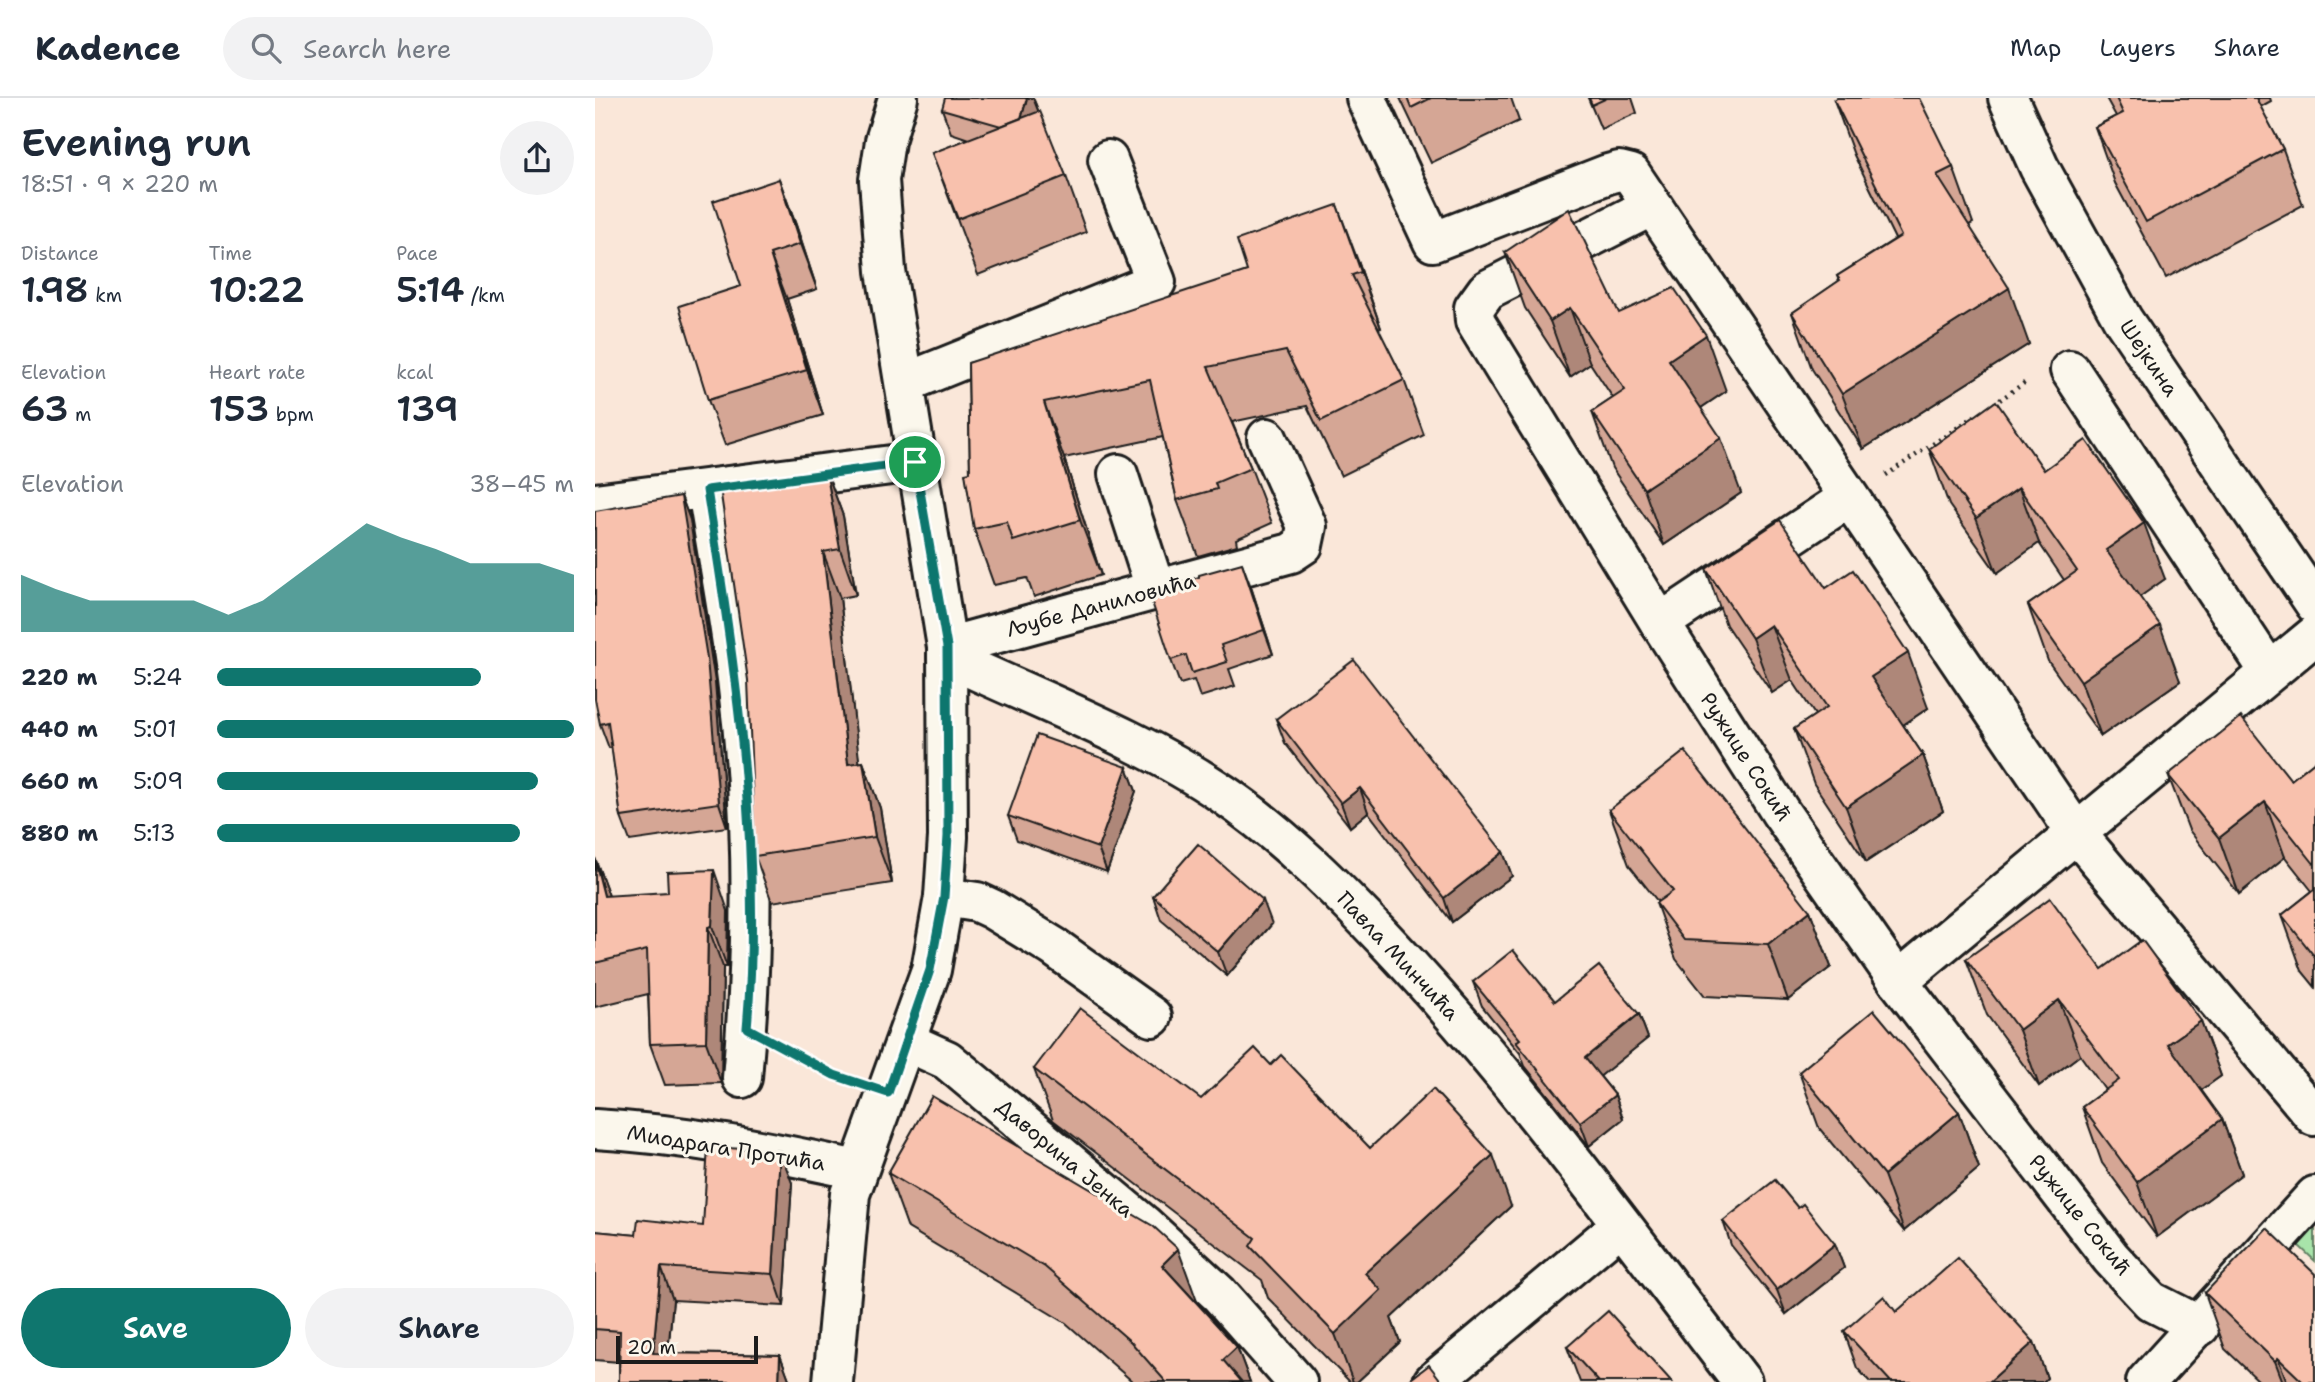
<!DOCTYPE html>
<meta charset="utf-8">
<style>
:root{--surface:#fff;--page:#f2f2f3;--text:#1f2937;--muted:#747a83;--line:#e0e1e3;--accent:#0f766e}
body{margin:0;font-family:"Shantell Sans",sans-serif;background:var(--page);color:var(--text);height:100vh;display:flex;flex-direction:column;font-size:26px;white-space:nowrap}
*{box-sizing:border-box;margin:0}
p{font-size:23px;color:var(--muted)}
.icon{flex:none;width:38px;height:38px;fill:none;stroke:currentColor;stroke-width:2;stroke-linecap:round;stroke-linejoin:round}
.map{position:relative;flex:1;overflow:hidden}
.drawer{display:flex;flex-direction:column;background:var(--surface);width:595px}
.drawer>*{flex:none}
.scale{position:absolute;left:21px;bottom:18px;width:142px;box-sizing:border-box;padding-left:7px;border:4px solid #1c1c1c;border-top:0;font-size:19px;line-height:24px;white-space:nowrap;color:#1c1c1c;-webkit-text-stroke:5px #fbf7ec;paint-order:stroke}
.pin{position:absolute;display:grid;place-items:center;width:60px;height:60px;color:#fff;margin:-30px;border:4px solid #fff;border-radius:50%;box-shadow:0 2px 7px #0007}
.round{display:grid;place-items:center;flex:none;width:74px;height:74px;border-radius:37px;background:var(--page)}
.headline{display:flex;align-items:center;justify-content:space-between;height:119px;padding:0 21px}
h1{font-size:38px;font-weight:600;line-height:52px}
.figures{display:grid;grid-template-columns:repeat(3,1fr);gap:10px;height:119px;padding:7px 21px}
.figures div{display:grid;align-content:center}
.figures b{font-size:35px;font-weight:600}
.figures small{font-size:19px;font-weight:400}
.figures p{font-size:19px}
.chart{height:196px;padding:14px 21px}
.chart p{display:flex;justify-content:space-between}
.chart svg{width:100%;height:126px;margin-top:7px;fill:var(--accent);opacity:.7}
.cta{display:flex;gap:14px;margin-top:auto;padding:14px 21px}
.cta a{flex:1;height:80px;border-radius:42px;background:var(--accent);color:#fff;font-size:28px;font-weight:600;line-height:80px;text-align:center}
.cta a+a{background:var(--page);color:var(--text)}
ul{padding:0 21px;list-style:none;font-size:23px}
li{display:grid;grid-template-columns:112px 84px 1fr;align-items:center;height:52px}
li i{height:18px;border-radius:9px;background:var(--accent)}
header{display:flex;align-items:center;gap:42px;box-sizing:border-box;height:98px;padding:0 35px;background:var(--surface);border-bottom:2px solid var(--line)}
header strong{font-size:33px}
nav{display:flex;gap:38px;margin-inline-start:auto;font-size:24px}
.search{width:490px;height:63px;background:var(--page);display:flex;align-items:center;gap:18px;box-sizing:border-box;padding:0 24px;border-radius:38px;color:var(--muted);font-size:26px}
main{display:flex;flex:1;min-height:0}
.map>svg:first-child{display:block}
.green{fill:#a8e4aa;stroke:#628063;stroke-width:2}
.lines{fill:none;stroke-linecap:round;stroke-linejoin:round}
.minor-casing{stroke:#1c1c1c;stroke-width:44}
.path{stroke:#1c1c1c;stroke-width:4.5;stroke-dasharray:2 5;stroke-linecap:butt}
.minor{stroke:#fbf7ec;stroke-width:38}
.wall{fill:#d5a695;stroke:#1c1c1c;stroke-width:2}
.shaded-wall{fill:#ae8779;stroke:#1c1c1c;stroke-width:2}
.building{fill:#f8c1ad;stroke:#1c1c1c;stroke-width:2}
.route-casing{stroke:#fff;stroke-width:14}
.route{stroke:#0f766e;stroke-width:9}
.labels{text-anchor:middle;stroke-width:6;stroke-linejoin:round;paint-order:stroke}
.street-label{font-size:21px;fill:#1c1c1c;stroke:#fbf7ec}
</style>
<header>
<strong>Kadence</strong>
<div class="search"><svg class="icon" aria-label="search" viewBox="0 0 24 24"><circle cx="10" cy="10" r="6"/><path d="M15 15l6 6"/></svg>Search here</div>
<nav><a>Map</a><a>Layers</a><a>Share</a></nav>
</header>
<main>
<section class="drawer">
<div class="headline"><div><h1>Evening run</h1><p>18:51 · 9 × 220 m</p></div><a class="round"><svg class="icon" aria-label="share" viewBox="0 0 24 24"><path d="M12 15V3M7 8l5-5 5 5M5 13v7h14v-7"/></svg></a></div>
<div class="figures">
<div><p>Distance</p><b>1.98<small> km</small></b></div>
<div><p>Time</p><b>10:22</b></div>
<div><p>Pace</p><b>5:14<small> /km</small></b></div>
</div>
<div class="figures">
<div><p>Elevation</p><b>63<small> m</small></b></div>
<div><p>Heart rate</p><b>153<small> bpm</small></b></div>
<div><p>kcal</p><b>139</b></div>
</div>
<div class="chart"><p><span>Elevation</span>38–45 m</p>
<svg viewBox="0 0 160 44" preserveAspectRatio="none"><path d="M0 44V24L10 29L20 33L30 33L40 33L50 33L60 38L70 33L80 24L90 15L100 6L110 11L120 15L130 20L140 20L150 20L160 24V44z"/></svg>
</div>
<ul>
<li><b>220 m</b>5:24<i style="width:74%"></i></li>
<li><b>440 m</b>5:01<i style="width:100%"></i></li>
<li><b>660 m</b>5:09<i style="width:90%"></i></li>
<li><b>880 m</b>5:13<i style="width:85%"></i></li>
</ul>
<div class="cta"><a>Save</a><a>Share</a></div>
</section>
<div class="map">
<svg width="1720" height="1284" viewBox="0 0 1720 1284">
<rect width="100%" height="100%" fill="#fae7d9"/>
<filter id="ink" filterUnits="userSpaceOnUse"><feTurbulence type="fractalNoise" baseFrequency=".0143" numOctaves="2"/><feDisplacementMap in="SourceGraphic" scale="14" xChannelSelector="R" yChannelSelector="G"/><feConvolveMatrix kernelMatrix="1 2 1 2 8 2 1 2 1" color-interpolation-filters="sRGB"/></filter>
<g filter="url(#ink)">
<polygon class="green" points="1720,1097 1720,1163 1687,1132"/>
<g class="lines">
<defs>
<g id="minor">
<polyline points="771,0 838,144 1013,76 1024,73 1036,76 1481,735 1719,1018"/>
<polyline points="1413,0 1444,69 1528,222 1720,506"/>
<polyline points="1057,108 892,192 879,210 880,223 1065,525 1186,715 1303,883 1516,1160 1556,1203 1605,1228"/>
<polyline points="1475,272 1674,573"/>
<polyline points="310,285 561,184 513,62"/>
<polyline points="523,376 561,493"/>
<path d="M112,392C122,455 134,518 142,581C159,712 159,849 147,980"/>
<polyline points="0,405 320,364"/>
<polyline points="1065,525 1253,400"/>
<polyline points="352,549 696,455 708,447 712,428 672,340"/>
<path d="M352,559C440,601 548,641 628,696C690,738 744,793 795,847C923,983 1033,1136 1147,1284"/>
<polyline points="349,799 382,804 397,811 459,849 557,919"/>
<polyline points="1303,883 1720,537"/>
<polyline points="312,944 352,962 548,1126 624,1196 702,1284"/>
<path d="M0,1031C89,1036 175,1053 262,1072"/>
<polyline points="238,1284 255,1096 336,872 349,799 353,739 352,549 291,173 284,82 290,43 303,0"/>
<polyline points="838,1284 1026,1127"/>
<polyline points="1551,1284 1720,1098"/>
</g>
</defs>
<use href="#minor" class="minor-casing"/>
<g class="path">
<polyline points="1399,306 1432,283"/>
<polyline points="1291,377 1383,316"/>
<polyline points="192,952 250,981"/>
</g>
<use href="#minor" class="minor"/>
</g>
<g class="wall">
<polygon points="438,0 471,78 491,134 383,177 337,55 374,41 356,35 347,11"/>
<polygon points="805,0 916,0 924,23 836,65"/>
<polygon points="993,0 1037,0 1042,15 1006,31"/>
<polygon points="1511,0 1675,0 1676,3 1665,9 1688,51 1708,107 1571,180 1520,85 1500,29 1521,18"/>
<polygon points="1239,2 1358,69 1378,125 1374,127 1434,246 1268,351 1217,271 1197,215 1244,183 1242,178 1300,141 1259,57"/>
<polygon points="184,81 201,127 222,191 192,201 228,317 130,347 113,302 146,188"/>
<polygon points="910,154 1024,215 1131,293 1106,310 1146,395 1069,447 1017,370 997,314 1018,300 995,265 975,279 930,210"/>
<polygon points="763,163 786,230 783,231 809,282 829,337 746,378 712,308 637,324 656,370 677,425 641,441 642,447 603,458 582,402 568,339 469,360 506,477 439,499 432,480 399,487 379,431 375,374 373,265"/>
<polygon points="1334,351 1449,372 1570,481 1544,499 1585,583 1506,638 1453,563 1433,507 1469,482 1444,445 1402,475 1354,407"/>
<polygon points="231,372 248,418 261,497 245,500 264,665 268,664 285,710 297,785 177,804 160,758"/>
<polygon points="86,398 95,422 120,584 132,729 35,743 26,719 17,650 14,650 5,626"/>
<polygon points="1111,471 1231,490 1333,610 1308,627 1328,657 1348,713 1271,764 1219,686 1199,631 1220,617 1197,582 1177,595 1131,527"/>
<polygon points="656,489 678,556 634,571 640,588 605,599 599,582 585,586 576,562"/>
<polygon points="681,621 908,754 917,778 857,824 773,714 755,729 690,645"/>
<polygon points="1720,663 1720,889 1707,873 1687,817 1717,793 1690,759 1644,796 1594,732 1573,677 1696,682"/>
<polygon points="532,669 541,693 512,774 422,742 413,718"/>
<polygon points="1014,712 1215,813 1236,869 1193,902 1110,898 1081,861 1061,805 1063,804 1034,767"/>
<polygon points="0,760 14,798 133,813 132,869 128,869 126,985 70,987 55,946 53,896 0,909"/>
<polygon points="558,798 677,826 632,878 566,822"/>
<polygon points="1371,861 1507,871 1606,923 1626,978 1606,992 1627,1021 1647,1076 1562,1139 1507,1065 1487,1009 1510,992 1485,957 1444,988 1392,917"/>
<polygon points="878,884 960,903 1044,916 1053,940 1005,978 1020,997 1028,1021 994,1048 930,968 925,955 887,908"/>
<polygon points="676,967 775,1050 916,1108 796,1220 805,1244 762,1284 755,1284 673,1200 667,1182 458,1022 439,971 606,1001"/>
<polygon points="1204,974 1364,1014 1384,1070 1309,1133 1224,1030"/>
<polygon points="293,1075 642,1249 655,1284 538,1284 471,1225 313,1130"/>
<polygon points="197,1085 189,1208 78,1202 73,1255 185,1257 195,1284 24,1284 24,1264 0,1262 0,1133 41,1137 108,1128"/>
<polygon points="1203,1110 1240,1146 1249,1170 1191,1216 1136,1147 1128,1123"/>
<polygon points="1610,1195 1720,1284 1665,1284 1630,1251"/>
<polygon points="1301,1214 1439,1244 1452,1280 1448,1284 1275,1284 1262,1270 1249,1233"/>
<polygon points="972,1249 1077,1284 985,1284"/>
</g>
<g class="shaded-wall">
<polygon points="432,0 438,0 444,15 423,33"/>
<polygon points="184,81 201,127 222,191 205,146"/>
<polygon points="742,107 763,163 786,230 766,174"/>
<polygon points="175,156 192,201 228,317 212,272"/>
<polygon points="1414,190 1434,246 1268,351 1247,296"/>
<polygon points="975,210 995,265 975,279 955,223"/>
<polygon points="1111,237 1131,293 1094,318 1074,262"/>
<polygon points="449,304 469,360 506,477 485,422"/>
<polygon points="1126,340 1146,395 1069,447 1049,391"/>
<polygon points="231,372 248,418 261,497 245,451"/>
<polygon points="1424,390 1444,445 1402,475 1381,420"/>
<polygon points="86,398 95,422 120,584 132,729 124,705"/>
<polygon points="1549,425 1570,481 1532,508 1511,452"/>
<polygon points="228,454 245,500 270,712 253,666"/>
<polygon points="647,465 656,489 678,556 669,532"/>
<polygon points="1176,527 1197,582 1177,595 1157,540"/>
<polygon points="1565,527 1585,583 1506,638 1486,583"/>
<polygon points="1313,555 1333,610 1296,635 1276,579"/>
<polygon points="1328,657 1348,713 1271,764 1251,709"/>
<polygon points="268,664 285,710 297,785 280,739"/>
<polygon points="532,669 541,693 512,774 503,750"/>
<polygon points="765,690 773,714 755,729 746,705"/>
<polygon points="1670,704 1690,759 1644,796 1624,740"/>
<polygon points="908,754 917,778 857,824 849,800"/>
<polygon points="0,760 13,795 24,839 9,798"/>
<polygon points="119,772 133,813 132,869 117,828"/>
<polygon points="668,802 677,826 632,878 623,854"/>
<polygon points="1215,813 1236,869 1193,902 1173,846"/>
<polygon points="113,829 128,869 126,985 111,944"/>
<polygon points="1464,902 1485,957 1444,988 1424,932"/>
<polygon points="1044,916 1053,940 998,984 990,960"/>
<polygon points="1606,923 1626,978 1593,1002 1573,946"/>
<polygon points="1020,997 1028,1021 994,1048 985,1024"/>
<polygon points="1364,1014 1384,1070 1309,1133 1289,1077"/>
<polygon points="1627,1021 1647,1076 1562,1139 1542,1084"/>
<polygon points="185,1053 197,1085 189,1208 178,1176"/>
<polygon points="898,1057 916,1108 796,1220 805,1244 762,1284 758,1284 740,1236 770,1175"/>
<polygon points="1240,1146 1249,1170 1191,1216 1182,1192"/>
<polygon points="583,1151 603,1206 567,1167"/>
<polygon points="66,1169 78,1202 70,1284 58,1255"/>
<polygon points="1439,1244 1452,1280 1448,1284 1394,1284"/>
<polygon points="642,1249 655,1284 636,1284 628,1262"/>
<polygon points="185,1257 195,1284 184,1284"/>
<polygon points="1683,1260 1692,1284 1688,1284 1680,1263"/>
</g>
<g class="building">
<polygon points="350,0 432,0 426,20 406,28 347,11"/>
<polygon points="812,0 836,0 816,10"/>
<polygon points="994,0 1012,0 997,7"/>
<polygon points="1242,0 1324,0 1358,69 1342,77 1414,190 1247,296 1197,215 1245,182 1242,178 1306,138 1239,2"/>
<polygon points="1521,0 1661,0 1688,51 1551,124 1500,29 1528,15"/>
<polygon points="445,13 471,78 363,121 337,55"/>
<polygon points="184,81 205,146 175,156 212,272 113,302 84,208 146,188 118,103"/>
<polygon points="742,107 766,174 757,177 809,282 726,323 691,253 613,269 656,370 620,385 622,391 582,402 555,282 449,304 485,422 418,443 412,424 379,431 370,375 375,374 373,265 652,173 642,142"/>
<polygon points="974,111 1024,215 1079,190 1111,237 1074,262 1126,340 1049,391 997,314 1030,292 975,210 955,223 910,154"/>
<polygon points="1401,303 1449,372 1491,342 1549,425 1511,452 1565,527 1486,583 1433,507 1482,473 1424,390 1381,420 1334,351"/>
<polygon points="231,372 245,451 228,454 253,666 268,664 280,739 160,758 153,582 125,390"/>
<polygon points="86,398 112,560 124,705 26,719 13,624 5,626 0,601 0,413"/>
<polygon points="1185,422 1231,490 1258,472 1313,555 1276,579 1328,657 1251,709 1199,631 1232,609 1176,527 1157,540 1111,471"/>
<polygon points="647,465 669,532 626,547 632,564 597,575 591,557 576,562 554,495 604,479 604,477"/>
<polygon points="759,562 908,754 849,800 765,690 746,705 681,621"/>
<polygon points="1646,619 1696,682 1720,663 1720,767 1670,704 1624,740 1573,677"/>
<polygon points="442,637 532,669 503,750 413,718"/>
<polygon points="1090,653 1215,813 1173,846 1089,842 1061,805 1078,793 1014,712"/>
<polygon points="603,746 668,802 623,854 558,798"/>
<polygon points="0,763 9,798 73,794 72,774 119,772 117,828 113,829 111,944 55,946 52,852 0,865"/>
<polygon points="1720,791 1720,859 1687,817"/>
<polygon points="1455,800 1507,871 1547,842 1606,923 1573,946 1627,1021 1542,1084 1487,1009 1524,982 1464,902 1424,932 1371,861"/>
<polygon points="918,852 960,903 1004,868 1044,916 990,960 1020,997 985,1024 921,944 925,941 878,884"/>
<polygon points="485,910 606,1001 660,950 676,967 686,957 775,1050 838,991 898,1057 770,1175 786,1192 740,1236 655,1148 660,1140 439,971"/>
<polygon points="1279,912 1364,1014 1289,1077 1204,974"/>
<polygon points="337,998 558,1128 583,1151 567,1167 642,1249 628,1262 647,1284 571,1284 536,1244 450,1169 293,1075"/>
<polygon points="113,1049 185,1053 178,1176 66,1169 58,1255 185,1257 184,1284 24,1284 25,1233 0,1231 0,1133 41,1137 43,1121 108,1128"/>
<polygon points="1180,1082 1203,1110 1208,1106 1240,1146 1182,1192 1128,1123"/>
<polygon points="1672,1130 1720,1176 1720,1284 1708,1284 1683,1260 1680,1263 1610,1195"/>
<polygon points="1363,1160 1439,1244 1394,1284 1296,1284 1249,1233 1289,1198 1301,1214"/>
<polygon points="1013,1213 1077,1284 1004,1284 972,1249"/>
<polygon points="834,1267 847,1284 812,1284"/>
</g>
</g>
<g class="lines" filter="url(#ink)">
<defs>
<path id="route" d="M320,364L352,549L353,738L349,799L335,872L293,995L239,977L152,930C168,750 140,569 112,392Z"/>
</defs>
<use href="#route" class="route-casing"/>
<use href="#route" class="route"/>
</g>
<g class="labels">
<g class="street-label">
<text transform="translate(1554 260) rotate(56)" y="7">Шејкина</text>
<text transform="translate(506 507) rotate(-15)" y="7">Љубе Даниловића</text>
<text transform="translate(1151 659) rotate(57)" y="7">Ружице Сокић</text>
<text transform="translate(803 858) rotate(47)" y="7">Павла Минчића</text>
<text transform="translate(131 1050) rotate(9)" y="7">Миодрага Протића</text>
<text transform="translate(470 1060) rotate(40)" y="7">Даворина Јенка</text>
<text transform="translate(1485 1117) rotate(51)" y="7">Ружице Сокић</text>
</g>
</g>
</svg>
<div class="scale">20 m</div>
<div class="pin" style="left:320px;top:364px;background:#1e9e55"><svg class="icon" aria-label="arrive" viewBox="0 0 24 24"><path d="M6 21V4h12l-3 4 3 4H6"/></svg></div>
</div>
</main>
